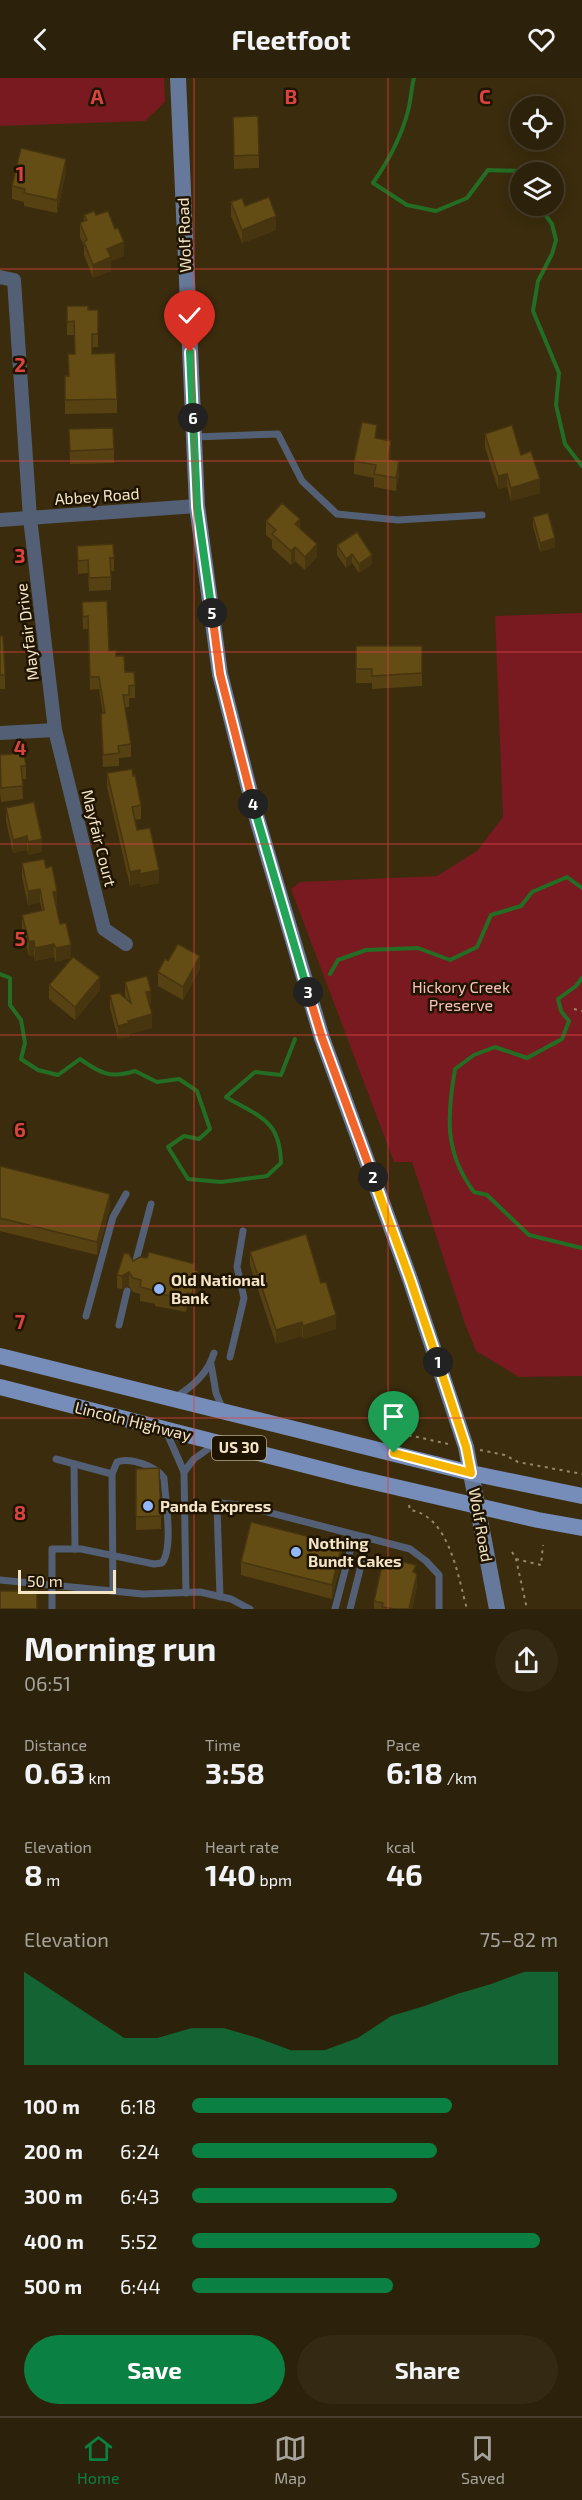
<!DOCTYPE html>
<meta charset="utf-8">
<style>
:root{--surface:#2c210a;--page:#342913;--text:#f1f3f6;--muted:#a6a39c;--line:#483e2b;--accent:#0b8043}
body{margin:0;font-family:"Exo 2",sans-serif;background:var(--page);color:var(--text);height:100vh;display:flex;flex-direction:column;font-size:22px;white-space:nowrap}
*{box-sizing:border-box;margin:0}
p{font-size:20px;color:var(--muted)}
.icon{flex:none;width:33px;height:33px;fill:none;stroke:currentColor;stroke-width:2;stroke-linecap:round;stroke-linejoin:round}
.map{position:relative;height:1531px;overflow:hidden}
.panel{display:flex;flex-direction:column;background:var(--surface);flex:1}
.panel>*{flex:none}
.tools{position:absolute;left:510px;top:18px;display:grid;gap:12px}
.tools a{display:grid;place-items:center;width:54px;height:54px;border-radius:50%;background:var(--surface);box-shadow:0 3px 15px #0003,0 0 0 2px var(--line);font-size:30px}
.scale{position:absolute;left:18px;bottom:15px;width:98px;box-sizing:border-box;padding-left:6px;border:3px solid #f4e5c7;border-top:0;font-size:16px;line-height:21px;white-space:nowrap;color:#f4e5c7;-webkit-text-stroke:4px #1f1400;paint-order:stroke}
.pin{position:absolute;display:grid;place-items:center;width:51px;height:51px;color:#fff;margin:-62px -26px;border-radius:50% 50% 50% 0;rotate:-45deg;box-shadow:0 0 6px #0007}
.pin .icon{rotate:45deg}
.km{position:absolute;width:30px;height:30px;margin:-15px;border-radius:50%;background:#222;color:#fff;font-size:16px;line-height:30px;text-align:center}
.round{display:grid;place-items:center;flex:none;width:63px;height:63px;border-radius:32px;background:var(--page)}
.headline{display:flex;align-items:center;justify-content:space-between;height:102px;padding:0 24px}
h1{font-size:33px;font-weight:700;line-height:45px}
.stats{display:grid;grid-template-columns:repeat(3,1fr);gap:9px;height:102px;padding:6px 24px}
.stats div{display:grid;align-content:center}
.stats b{font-size:30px;font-weight:700}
.stats small{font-size:16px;font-weight:400}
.stats p{font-size:16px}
.chart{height:168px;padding:12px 24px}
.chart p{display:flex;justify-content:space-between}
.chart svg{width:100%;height:108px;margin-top:6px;fill:var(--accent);opacity:.7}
.primary-button{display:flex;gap:12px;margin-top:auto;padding:12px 24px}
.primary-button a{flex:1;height:69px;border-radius:36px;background:var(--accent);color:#fff;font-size:24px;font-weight:700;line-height:69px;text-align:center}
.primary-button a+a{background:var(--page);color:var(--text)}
ul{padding:0 24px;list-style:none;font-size:20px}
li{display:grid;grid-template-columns:96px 72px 1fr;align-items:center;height:45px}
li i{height:15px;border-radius:8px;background:var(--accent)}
header{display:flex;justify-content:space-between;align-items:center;height:78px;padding:0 24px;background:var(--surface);font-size:27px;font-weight:700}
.dock{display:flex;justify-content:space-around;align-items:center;height:84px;border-top:2px solid var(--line);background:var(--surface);font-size:16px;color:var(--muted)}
.dock a{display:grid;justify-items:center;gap:3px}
.dock .current{color:var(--accent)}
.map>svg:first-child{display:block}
.green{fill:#781a1f}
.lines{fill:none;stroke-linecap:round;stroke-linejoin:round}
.stream{stroke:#246d25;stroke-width:4}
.path{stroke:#958668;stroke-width:2;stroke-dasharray:3 4.5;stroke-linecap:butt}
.service{stroke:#535f74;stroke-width:7}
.minor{stroke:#535f74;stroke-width:14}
.secondary{stroke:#67799b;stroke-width:16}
.primary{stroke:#778db9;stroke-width:16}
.wall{fill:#564112}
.shaded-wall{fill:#46350f}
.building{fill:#644c15;stroke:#46350f;stroke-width:1.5}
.split-1-casing{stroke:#fff;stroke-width:12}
.split-2-casing{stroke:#fff;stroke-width:12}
.split-3-casing{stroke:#fff;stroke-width:12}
.split-4-casing{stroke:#fff;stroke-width:12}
.split-5-casing{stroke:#fff;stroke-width:12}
.split-6-casing{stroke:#fff;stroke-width:12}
.split-7-casing{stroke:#fff;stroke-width:12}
.split-1{stroke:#f5b400;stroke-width:8}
.split-2{stroke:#f5b400;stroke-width:8}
.split-3{stroke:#f0652b;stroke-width:8}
.split-4{stroke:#22a559;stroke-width:8}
.split-5{stroke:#f0652b;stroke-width:8}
.split-6{stroke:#22a559;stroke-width:8}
.split-7{stroke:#22a559;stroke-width:8}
.grid{fill:none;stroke:#da4440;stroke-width:1.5;stroke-opacity:0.55}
.poi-dot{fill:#93b7fd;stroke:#1f1400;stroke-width:2}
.labels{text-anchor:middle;stroke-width:5;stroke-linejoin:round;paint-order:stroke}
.shield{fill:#1f1400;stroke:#b4a68b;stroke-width:1.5}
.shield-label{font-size:15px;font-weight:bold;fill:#f4e5c7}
.street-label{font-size:16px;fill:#f4e5c7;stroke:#1f1400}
.park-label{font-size:16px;fill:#f8c1bd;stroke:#1f1400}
.poi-label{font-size:16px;font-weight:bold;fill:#f4e5c7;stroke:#1f1400;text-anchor:start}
.grid-label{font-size:20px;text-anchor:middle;font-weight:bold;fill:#da4440;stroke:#1f1400;stroke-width:5;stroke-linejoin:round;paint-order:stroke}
</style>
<header><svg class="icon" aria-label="back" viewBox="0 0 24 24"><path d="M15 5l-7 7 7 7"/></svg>Fleetfoot<svg class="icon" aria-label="heart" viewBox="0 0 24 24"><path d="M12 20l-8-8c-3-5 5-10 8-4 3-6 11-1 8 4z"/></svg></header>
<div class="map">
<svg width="582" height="1531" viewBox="0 0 582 1531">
<rect width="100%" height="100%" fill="#3a2c0d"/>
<g class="green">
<polygon points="0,0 164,0 165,24 145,43 0,48"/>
<polygon points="582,535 582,1298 519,1299 476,1273 465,1246 412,1084 394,1084 291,811 300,804 437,798 477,773 503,739 495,538"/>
</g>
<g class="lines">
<g class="stream">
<path d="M414,0C411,11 411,22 408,33C401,60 389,82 373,105L407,127L436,133L467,120L488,92L521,93V94"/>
<polyline points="539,128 552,146 556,162 552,176 538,203 533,233 559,295 556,327 565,366 582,388"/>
<path d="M0,896L10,900V927L21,942L25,965L21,981L38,992L58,997L80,981C100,995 110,1001 135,993L157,1004L179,1001L197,1013L210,1051L199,1061L184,1058L168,1069L188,1101L221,1104L267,1098L281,1085C280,1041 259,1039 226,1019L255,994L281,997L295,961"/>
<polyline points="330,896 338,882 366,872 418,870 450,882 477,869 491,837 521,828 532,814 567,799 582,810"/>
<path d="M582,900L576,908L558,921L561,933L569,943L562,961L527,980L495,969L474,977L455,991C447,1038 444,1074 474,1114L487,1117L529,1157L582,1170"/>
</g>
<g class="path">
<polyline points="574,931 582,933"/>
<polyline points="386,1357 413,1358 448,1366"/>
<polyline points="480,1372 505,1377 518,1384 582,1396"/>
<path d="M409,1427L410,1432C450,1438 458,1500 467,1531"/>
<polyline points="512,1474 516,1481 527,1531"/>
<polyline points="516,1481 541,1487 543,1467"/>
</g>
<g class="service">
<polyline points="194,359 278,356 302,403 337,436 398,442 482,437"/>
<polyline points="134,1190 151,1126"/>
<polyline points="86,1238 113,1139 126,1116"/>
<polyline points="119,1247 127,1213"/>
<polyline points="230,1279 244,1220 237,1189 243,1153"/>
<polyline points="211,1286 216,1315 223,1332"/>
<path d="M176,1319C193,1308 208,1295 214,1275"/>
<polyline points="166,1353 184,1394 186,1515"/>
<polyline points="56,1381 112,1396 113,1513"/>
<polyline points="74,1386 75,1471"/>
<polyline points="184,1394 194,1381 215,1366"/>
<polyline points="0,1502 143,1516 200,1514 231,1521 250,1531"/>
<polyline points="220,1519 217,1429 221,1425 240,1427 368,1460"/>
<path d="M52,1531V1471H81L154,1486L162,1485C174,1469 165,1420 164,1400C156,1388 130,1379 117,1384L112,1396"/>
<polyline points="335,1531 354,1458"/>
<polyline points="350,1531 368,1460 410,1471 426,1483 439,1497 439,1531"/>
</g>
<g class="minor">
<polyline points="0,199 14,202 30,440 55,652 104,851 126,866"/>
<polyline points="0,442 197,428"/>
<polyline points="0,655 55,652"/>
</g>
<polyline class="secondary" points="178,0 197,428 220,596 255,734 322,960 410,1201 466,1369 497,1531"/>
<g class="primary">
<polyline points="0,1278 471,1395 582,1418"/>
<polyline points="0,1309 352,1399 538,1442 582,1450"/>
</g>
</g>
<g class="wall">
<polygon points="258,38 259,90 234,91 233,39"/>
<polygon points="66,94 57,135 24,128 24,124 12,121 12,108"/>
<polygon points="231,124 245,128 276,152 242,165 231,138"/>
<polygon points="84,137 96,137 124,178 111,183 111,193 93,200 84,177 84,168 80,159 80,145 84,143"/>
<polygon points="67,228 88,232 98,232 98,269 92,269 92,276 117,321 117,335 65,336 65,298 68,298 75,276 74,257 67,257"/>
<polygon points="69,351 114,371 114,385 70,386"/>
<polygon points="485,356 521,377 540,415 511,423 507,409 498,411 485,369"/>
<polygon points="377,360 391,376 390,381 399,396 396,413 374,409 374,400 354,396 354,383"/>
<polygon points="533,439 555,469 540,474 533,448"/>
<polygon points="266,443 300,450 317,479 305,492 295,483 291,487 272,470 272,462 266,457"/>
<polygon points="337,467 372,486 359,495 352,485 346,490 337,477"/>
<polygon points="77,468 114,480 114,493 111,493 111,512 89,513 88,495 78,496"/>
<polygon points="82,524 109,573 116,578 125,594 135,607 135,620 129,620 129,629 125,629 131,666 131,679 119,680 119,688 103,689 101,636 103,636 99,611 90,612 88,551 83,551"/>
<polygon points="0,558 5,597 5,611 0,611"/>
<polygon points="356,568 422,595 422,608 372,611 372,605 356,605"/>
<polygon points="0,677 26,688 26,701 22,701 23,721 1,724 0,713"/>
<polygon points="107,695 141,727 141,741 135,742 137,752 159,805 140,809 140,805 130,808 107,709"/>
<polygon points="6,730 42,774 28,777 27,772 13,775 6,743"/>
<polygon points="22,785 46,790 57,826 56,827 60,846 71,880 56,884 54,879 35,883 34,877 29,878 22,850 22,837 42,832 40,824 28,827 22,799"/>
<polygon points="168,883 200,891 183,922 158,908 158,894"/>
<polygon points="125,904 151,926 149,927 152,950 129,956 129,959 118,961 110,930 110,917 126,921 125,917"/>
<polygon points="49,907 100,912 75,942 49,921"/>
<polygon points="0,1088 110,1129 97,1177 0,1153"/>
<polygon points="250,1174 321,1205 336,1251 303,1261 302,1258 276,1266 250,1187"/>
<polygon points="133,1183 195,1192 198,1206 192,1230 188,1228 186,1234 155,1228 155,1226 140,1223 140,1216 133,1214 129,1208 122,1211 117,1210 117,1197"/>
<polygon points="136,1391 161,1438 161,1451 136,1452"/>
<polygon points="342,1480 332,1521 241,1497 241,1484"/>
<polygon points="392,1490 416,1495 417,1509 412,1531 374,1531 374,1523"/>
</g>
<g class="shaded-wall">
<polygon points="66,81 66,94 57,135 57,122"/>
<polygon points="276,138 276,152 242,165 242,152"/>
<polygon points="124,164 124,178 111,183 111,193 93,200 93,187 107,171"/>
<polygon points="391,363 391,376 388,394 388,381"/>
<polygon points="399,383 399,396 396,413 396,400"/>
<polygon points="507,396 507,409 498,411 498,398"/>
<polygon points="540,401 540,415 511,423 511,410"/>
<polygon points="300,441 300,454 295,446"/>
<polygon points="555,460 555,469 540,474 540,465"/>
<polygon points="317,466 317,479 305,492 305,479"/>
<polygon points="295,469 295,483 291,487 291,473"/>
<polygon points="352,476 352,485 346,490 346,481"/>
<polygon points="372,477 372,486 359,495 359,486"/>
<polygon points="27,758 27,772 13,775 13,762"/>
<polygon points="42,761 42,774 28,777 28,764"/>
<polygon points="140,792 140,805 130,808 130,794"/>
<polygon points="159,792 159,805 140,809 140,796"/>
<polygon points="40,811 40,824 28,827 28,813"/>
<polygon points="57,813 57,826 53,827 53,814"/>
<polygon points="34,863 34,877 29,878 29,864"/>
<polygon points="54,866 54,879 35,883 35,870"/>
<polygon points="71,867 71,880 56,884 56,870"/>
<polygon points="200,878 200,891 183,922 183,909"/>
<polygon points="100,899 100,912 75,942 75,929"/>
<polygon points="151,913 151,926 146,928 146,914"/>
<polygon points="152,936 152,950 129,956 129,959 118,961 118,948 128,943"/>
<polygon points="110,1116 110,1129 97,1177 97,1164"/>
<polygon points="198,1193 198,1206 192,1230 192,1216"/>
<polygon points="129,1194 129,1208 122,1211 122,1198"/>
<polygon points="188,1215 188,1228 186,1234 186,1221"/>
<polygon points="336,1237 336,1251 303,1261 303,1248"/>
<polygon points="302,1244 302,1258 276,1266 276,1252"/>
<polygon points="342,1467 342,1480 332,1521 332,1507"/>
<polygon points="417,1496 417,1509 412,1531 409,1531"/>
</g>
<g class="building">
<polygon points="258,38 259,77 234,78 233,39"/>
<polygon points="21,70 66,81 57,122 24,115 25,111 12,108"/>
<polygon points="269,119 276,138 242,152 231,124 242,120 245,128"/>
<polygon points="94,133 96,137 108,133 115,151 118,150 124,164 107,171 111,179 93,187 84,164 87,162 80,145 87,142 84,137"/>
<polygon points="67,228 88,228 88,232 98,232 98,256 92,256 92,276 115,275 117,321 65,322 65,298 69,298 68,276 75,276 74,243 67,244"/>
<polygon points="362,344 377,347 375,360 391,363 388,381 399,383 396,400 374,396 376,387 354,383"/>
<polygon points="512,347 521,377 531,373 540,401 511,410 507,396 498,398 485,356"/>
<polygon points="113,350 114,371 70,373 69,351"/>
<polygon points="282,425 300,441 295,446 317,466 305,479 295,469 291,473 272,456 276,452 266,443"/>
<polygon points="548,435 555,460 540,465 533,439"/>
<polygon points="357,454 372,477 359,486 352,476 346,481 337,467"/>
<polygon points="113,466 114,480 110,480 111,499 89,500 88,482 78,483 77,468"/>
<polygon points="107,523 109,573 116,572 116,578 124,578 125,594 134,594 135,607 129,608 129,617 123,617 131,666 118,668 119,675 103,677 101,636 105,635 99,599 90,599 88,538 83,539 82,524"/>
<polygon points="0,558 3,558 5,597 0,597"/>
<polygon points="356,568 422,568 422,595 372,598 372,591 356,591"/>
<polygon points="24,675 26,688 21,688 23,708 1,710 0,677"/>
<polygon points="132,691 133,698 135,697 141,727 132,729 137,752 150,750 159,792 140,796 140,792 130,794 107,695"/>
<polygon points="34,724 42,761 28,764 27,758 13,762 6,730"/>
<polygon points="44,781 46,790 52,788 57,813 53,814 60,846 66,845 71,867 56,870 54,866 35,870 34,863 29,864 22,837 44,832 40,811 28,813 22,785"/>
<polygon points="178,866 200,878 183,909 158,894 165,881 168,883"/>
<polygon points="73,879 100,899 75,929 49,907"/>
<polygon points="147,898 151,913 146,914 152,936 128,943 129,945 118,948 110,917 119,915 131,925 125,904"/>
<polygon points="0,1088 110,1116 97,1164 0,1140"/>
<polygon points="306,1156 321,1205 326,1204 336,1237 303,1248 302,1244 276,1252 250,1174"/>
<polygon points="149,1174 195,1186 194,1192 198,1193 192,1216 188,1215 186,1221 155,1215 156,1213 140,1209 141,1202 133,1200 129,1194 122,1198 117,1197 124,1175 129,1176 133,1183 140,1179 147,1180"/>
<polygon points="159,1390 161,1438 136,1439 136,1391"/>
<polygon points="251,1444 342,1467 332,1507 241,1484"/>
<polygon points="394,1482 416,1487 413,1494 417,1496 409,1531 395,1531 382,1529 383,1525 374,1523 382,1487 392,1490"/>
<rect x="0" y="1513" width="37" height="18"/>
</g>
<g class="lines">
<defs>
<polyline id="split-1" points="394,1375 471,1395 466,1369 438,1284"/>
<polyline id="split-2" points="373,1099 410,1201 438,1284"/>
<polyline id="split-3" points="308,914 322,960 373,1099"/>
<polyline id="split-4" points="253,726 308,914"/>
<polyline id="split-5" points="212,535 220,596 253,726"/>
<polyline id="split-6" points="193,340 197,428 212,535"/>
<polyline id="split-7" points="190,274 193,340"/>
</defs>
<use href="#split-1" class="split-1-casing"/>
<use href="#split-2" class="split-2-casing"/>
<use href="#split-3" class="split-3-casing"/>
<use href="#split-4" class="split-4-casing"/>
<use href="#split-5" class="split-5-casing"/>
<use href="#split-6" class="split-6-casing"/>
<use href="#split-7" class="split-7-casing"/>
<use href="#split-1" class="split-1"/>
<use href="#split-2" class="split-2"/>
<use href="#split-3" class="split-3"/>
<use href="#split-4" class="split-4"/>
<use href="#split-5" class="split-5"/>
<use href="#split-6" class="split-6"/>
<use href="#split-7" class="split-7"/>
</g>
<path class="grid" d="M194,0V1531M388,0V1531M0,191H582M0,383H582M0,574H582M0,766H582M0,957H582M0,1148H582M0,1340H582"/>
<g class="poi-dot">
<circle cx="159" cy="1211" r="6"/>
<circle cx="148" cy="1428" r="6"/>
<circle cx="296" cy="1474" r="6"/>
</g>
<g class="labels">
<rect class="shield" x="212" y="1358" width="54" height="24" rx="4.5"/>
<g class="shield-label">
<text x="239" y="1375">US 30</text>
</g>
<g class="street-label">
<text transform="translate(184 157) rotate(-92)" y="6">Wolf Road</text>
<text transform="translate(97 418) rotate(-4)" y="6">Abbey Road</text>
<text transform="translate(27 554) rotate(-97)" y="6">Mayfair Drive</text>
<text transform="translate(99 760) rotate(76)" y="6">Mayfair Court</text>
<text transform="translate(133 1343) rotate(14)" y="6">Lincoln Highway</text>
<text transform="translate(481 1447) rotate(80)" y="6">Wolf Road</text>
</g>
<g class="park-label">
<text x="461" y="915">Hickory Creek<tspan x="461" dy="18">Preserve</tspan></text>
</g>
<g class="poi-label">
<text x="171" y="1208">Old National<tspan x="171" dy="18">Bank</tspan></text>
<text x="160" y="1434">Panda Express</text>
<text x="308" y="1471">Nothing<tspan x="308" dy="18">Bundt Cakes</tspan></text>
</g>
</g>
<g class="grid-label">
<text x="97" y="26">A</text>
<text x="291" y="26">B</text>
<text x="485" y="26">C</text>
<text x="20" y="103">1</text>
<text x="20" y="294">2</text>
<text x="20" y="485">3</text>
<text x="20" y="677">4</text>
<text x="20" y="868">5</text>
<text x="20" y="1059">6</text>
<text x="20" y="1251">7</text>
<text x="20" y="1442">8</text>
</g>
</svg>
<div class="tools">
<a><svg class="icon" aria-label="locate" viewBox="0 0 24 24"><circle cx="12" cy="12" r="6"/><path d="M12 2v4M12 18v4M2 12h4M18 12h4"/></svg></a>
<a><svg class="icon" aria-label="layers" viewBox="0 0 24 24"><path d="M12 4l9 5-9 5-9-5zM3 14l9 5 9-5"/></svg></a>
</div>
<div class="scale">50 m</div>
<div class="pin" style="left:394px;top:1375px;background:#1e9e55"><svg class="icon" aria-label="arrive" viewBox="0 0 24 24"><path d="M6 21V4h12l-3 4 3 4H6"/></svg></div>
<div class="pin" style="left:190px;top:274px;background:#d93025"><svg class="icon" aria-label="check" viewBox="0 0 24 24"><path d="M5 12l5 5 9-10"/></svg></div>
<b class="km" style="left:438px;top:1284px">1</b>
<b class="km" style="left:373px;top:1099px">2</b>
<b class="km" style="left:308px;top:914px">3</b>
<b class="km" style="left:253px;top:726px">4</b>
<b class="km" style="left:212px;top:535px">5</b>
<b class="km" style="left:193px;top:340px">6</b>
</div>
<section class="panel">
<div class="headline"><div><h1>Morning run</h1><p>06:51</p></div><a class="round"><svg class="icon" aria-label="share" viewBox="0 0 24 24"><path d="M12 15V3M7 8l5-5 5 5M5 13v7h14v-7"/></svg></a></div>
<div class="stats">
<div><p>Distance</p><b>0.63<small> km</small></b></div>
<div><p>Time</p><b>3:58</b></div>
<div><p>Pace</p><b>6:18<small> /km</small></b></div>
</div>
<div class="stats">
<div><p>Elevation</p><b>8<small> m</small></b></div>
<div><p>Heart rate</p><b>140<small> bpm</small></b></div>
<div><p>kcal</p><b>46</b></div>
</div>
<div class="chart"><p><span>Elevation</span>75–82 m</p>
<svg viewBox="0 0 160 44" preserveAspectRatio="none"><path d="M0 44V6L10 15L20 24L30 33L40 33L50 29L60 29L70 33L80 38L90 38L100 33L110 24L120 20L130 15L140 11L150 6L160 6V44z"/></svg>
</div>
<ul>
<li><b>100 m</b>6:18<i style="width:71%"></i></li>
<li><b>200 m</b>6:24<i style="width:67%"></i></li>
<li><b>300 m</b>6:43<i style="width:56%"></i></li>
<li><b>400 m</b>5:52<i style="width:95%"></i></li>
<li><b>500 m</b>6:44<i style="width:55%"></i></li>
</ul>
<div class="primary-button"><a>Save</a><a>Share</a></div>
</section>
<nav class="dock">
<a class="current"><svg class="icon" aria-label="home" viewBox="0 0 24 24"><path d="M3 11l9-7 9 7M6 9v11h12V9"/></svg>Home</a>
<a><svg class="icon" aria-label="map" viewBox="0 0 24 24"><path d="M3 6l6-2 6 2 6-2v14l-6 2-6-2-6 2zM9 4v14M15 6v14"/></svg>Map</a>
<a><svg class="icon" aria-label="saved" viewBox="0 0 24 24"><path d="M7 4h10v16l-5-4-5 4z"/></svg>Saved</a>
</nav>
